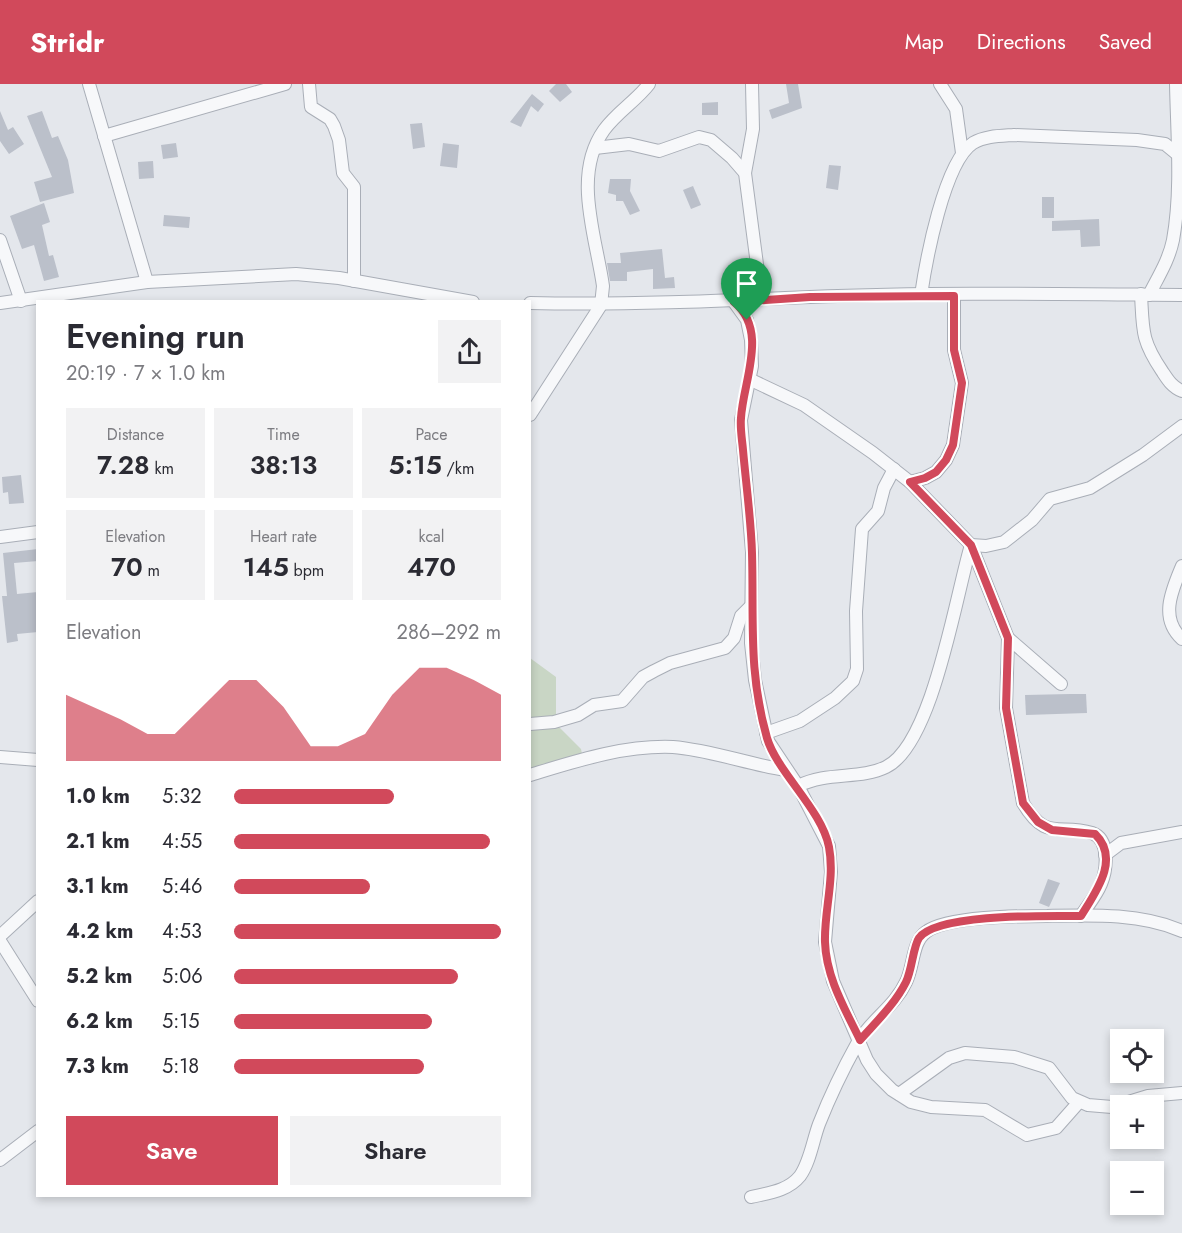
<!DOCTYPE html>
<meta charset="utf-8">
<style>
:root{--surface:#fff;--page:#f2f2f3;--text:#2b2b33;--muted:#7c7c81;--accent:#d1495b}
body{margin:0;font-family:Jost,sans-serif;background:var(--page);color:var(--text);height:100vh;display:flex;flex-direction:column;font-size:22px;white-space:nowrap}
*{box-sizing:border-box;margin:0}
p{font-size:20px;color:var(--muted)}
.icon{flex:none;width:33px;height:33px;fill:none;stroke:currentColor;stroke-width:2;stroke-linecap:round;stroke-linejoin:round}
.map{position:relative;flex:1;overflow:hidden}
.panel{position:absolute;left:36px;top:216px;width:495px;height:897px;display:flex;flex-direction:column;background:var(--surface);border-radius:0px;box-shadow:0 3px 9px #0003}
.panel>*{flex:none}
.fabs{position:absolute;left:1110px;top:945px;display:grid;gap:12px}
.fabs a{display:grid;place-items:center;width:54px;height:54px;border-radius:0px;background:var(--surface);box-shadow:0 3px 9px #0003;font-size:30px}
.pin{position:absolute;display:grid;place-items:center;width:51px;height:51px;color:#fff;margin:-62px -26px;border-radius:50% 50% 50% 0;rotate:-45deg;box-shadow:0 0 6px #0007}
.pin .icon{rotate:45deg}
.round{display:grid;place-items:center;flex:none;width:63px;height:63px;border-radius:0px;background:var(--page)}
.overview{display:flex;align-items:center;justify-content:space-between;height:102px;padding:0 30px}
h1{font-size:33px;font-weight:600;line-height:45px}
.figures{display:grid;grid-template-columns:repeat(3,1fr);gap:9px;height:102px;padding:6px 30px}
.figures div{display:grid;align-content:center;border-radius:0px;background:var(--page);text-align:center}
.figures b{font-size:26px;font-weight:600}
.figures small{font-size:16px;font-weight:400}
.figures p{font-size:16px}
.chart{height:168px;padding:12px 30px}
.chart p{display:flex;justify-content:space-between}
.chart svg{width:100%;height:108px;margin-top:6px;fill:var(--accent);opacity:.7}
.cta{display:flex;gap:12px;margin-top:auto;padding:12px 30px}
.cta a{flex:1;height:69px;border-radius:0px;background:var(--accent);color:#fff;font-size:24px;font-weight:600;line-height:69px;text-align:center}
.cta a+a{background:var(--page);color:var(--text)}
ul{padding:0 30px;list-style:none;font-size:20px}
li{display:grid;grid-template-columns:96px 72px 1fr;align-items:center;height:45px}
li i{height:15px;border-radius:8px;background:var(--accent)}
header{display:flex;align-items:center;gap:36px;box-sizing:border-box;height:84px;padding:0 30px;background:var(--accent);color:#fff}
header strong{font-size:28px}
nav{display:flex;gap:33px;margin-inline-start:auto;font-size:21px}
.map>svg:first-child{display:block}
.green{fill:#c9d6c5}
.building{fill:#bbc0ca}
.lines{fill:none;stroke-linecap:round;stroke-linejoin:round}
.minor-casing{stroke:#a9aeb7;stroke-width:14}
.minor{stroke:#f7f8fa;stroke-width:12}
.route-casing{stroke:#fff;stroke-width:12}
.route{stroke:#d1495b;stroke-width:8}
</style>
<header>
<strong>Stridr</strong>
<nav><a>Map</a><a>Directions</a><a>Saved</a></nav>
</header>
<div class="map">
<svg width="1182" height="1149" viewBox="0 0 1182 1149">
<rect width="100%" height="100%" fill="#e4e7ec"/>
<polygon class="green" points="530,574 556,593 556,640 581,665 582,670 530,696"/>
<g class="building">
<polygon points="556,0 566,0 572,8 560,18 549,7"/>
<polygon points="786,0 798,0 802,24 772,35 769,26 789,19"/>
<polygon points="532,10 544,20 538,28 531,22 521,43 510,38"/>
<polygon points="718,18 718,31 702,31 702,19"/>
<polygon points="0,27 8,46 13,43 24,60 9,70 0,57"/>
<polygon points="42,27 52,54 58,52 68,76 74,109 40,118 34,98 52,93 27,32"/>
<polygon points="422,39 425,63 413,65 410,40"/>
<polygon points="176,59 178,73 163,75 161,61"/>
<polygon points="443,59 459,61 457,84 440,82"/>
<polygon points="153,77 154,94 139,95 138,78"/>
<polygon points="829,81 841,82 838,106 826,104"/>
<polygon points="610,95 631,95 630,107 640,127 630,131 623,117 616,117 616,111 608,109"/>
<polygon points="693,102 701,121 691,125 683,106"/>
<rect x="1042" y="113" width="12" height="21"/>
<polygon points="44,119 50,138 42,141 49,172 53,171 59,193 44,197 34,161 22,165 10,132"/>
<polygon points="164,131 190,133 189,144 163,142"/>
<polygon points="1099,135 1100,162 1081,163 1080,146 1052,147 1052,137"/>
<polygon points="662,165 665,194 674,193 675,204 653,205 653,185 627,188 627,197 610,197 607,179 621,179 620,169"/>
<polygon points="21,391 24,419 9,420 8,408 3,409 2,393"/>
<polygon points="38,465 38,477 14,479 17,510 38,508 38,548 17,550 18,557 7,559 2,512 7,512 3,469"/>
<polygon points="1070,610 1086,610 1087,629 1026,631 1025,611"/>
<polygon points="1048,795 1060,799 1049,823 1039,819"/>
</g>
<g class="lines">
<defs>
<g id="minor">
<polyline points="89,0 147,198"/>
<polyline points="309,0 311,23 330,35 334,42 339,56 343,89 354,103 354,197"/>
<polyline points="940,0 956,25 962,69"/>
<polyline points="104,52 285,0"/>
<polyline points="595,64 629,60 659,67 699,53 711,56 732,74 745,89 758,188 757,216"/>
<polyline points="745,89 753,45 752,0"/>
<polyline points="0,156 21,217"/>
<path d="M1141,210C1143,246 1141,256 1162,287C1168,296 1172,303 1182,307"/>
<path d="M921,211C926,177 944,78 973,59C985,52 1000,52 1014,51L1137,56L1165,60L1176,69"/>
<path d="M1149,211C1158,193 1169,176 1173,156C1182,106 1177,51 1176,0"/>
<polyline points="734,218 747,236 751,256 752,282 741,336 752,468 751,559 755,596 768,657 798,702 829,762 831,788 825,858 833,897 867,976 876,990 892,1006 911,1018 931,1023 985,1026 1027,1051 1056,1044 1079,1018"/>
<polyline points="0,219 147,198 296,190 339,194 473,218"/>
<path d="M530,219C623,221 717,217 810,213C934,208 1058,210 1182,211"/>
<path d="M749,295L804,321L873,369L910,398L971,461L1008,554L1006,624L1023,719C1046,758 1059,739 1092,749C1110,755 1107,786 1101,800C1096,812 1088,821 1081,832"/>
<path d="M530,331L601,221L603,202C596,152 572,91 604,46C617,28 636,17 649,0"/>
<polyline points="910,398 925,394 936,388 946,376 953,361 962,299 954,266 954,212"/>
<polyline points="0,453 38,448"/>
<path d="M1182,482C1172,506 1159,534 1182,555"/>
<polyline points="1008,554 1061,600"/>
<polyline points="530,640 554,638 578,631 594,621 622,617 643,593 654,587 670,579 725,564 734,554 741,532 751,522"/>
<polyline points="766,649 800,637 835,614 853,597 857,585 856,527 862,445 878,427 884,404 894,385"/>
<polyline points="0,673 38,676"/>
<path d="M530,691C576,677 624,661 673,663C710,666 748,680 785,686"/>
<path d="M798,702C828,687 860,696 886,683C933,660 956,510 971,461L986,462L1004,458L1032,436L1050,415L1090,404L1143,371L1182,342"/>
<polyline points="1105,771 1121,759 1182,748"/>
<polyline points="0,852 38,817"/>
<polyline points="0,857 38,917"/>
<polyline points="899,1010 949,974 965,969 1014,973 1049,984 1072,1014 1088,1021 1112,1023 1148,1012 1182,1009"/>
<polyline points="0,1076 38,1047"/>
<path d="M751,1113C768,1109 788,1107 800,1092C810,1078 813,1056 819,1040C830,1012 843,985 858,958C871,936 895,922 906,898C914,882 912,858 926,848C947,832 1020,832 1047,832C1091,831 1141,829 1182,847"/>
</g>
</defs>
<use href="#minor" class="minor-casing"/>
<use href="#minor" class="minor"/>
</g>
<g class="lines">
<defs>
<path id="route" d="M954,212V266L962,299L953,361L946,376L936,388L925,394L910,398L971,461L1008,554L1006,624L1023,719L1038,738L1052,746L1095,750C1121,775 1095,809 1081,832C1050,832 937,829 919,854C913,863 912,886 906,898C895,920 876,938 860,956C845,925 826,893 825,858C824,827 835,795 829,763C822,726 777,688 767,654C748,587 754,536 752,469C751,435 746,400 743,366C742,355 740,344 741,334C743,297 769,247 734,218L810,213Z"/>
</defs>
<use href="#route" class="route-casing"/>
<use href="#route" class="route"/>
</g>
</svg>
<div class="fabs">
<a><svg class="icon" aria-label="locate" viewBox="0 0 24 24"><circle cx="12" cy="12" r="6"/><path d="M12 2v4M12 18v4M2 12h4M18 12h4"/></svg></a>
<a>+</a>
<a>−</a>
</div>
<div class="pin" style="left:747px;top:236px;background:#1e9e55"><svg class="icon" aria-label="arrive" viewBox="0 0 24 24"><path d="M6 21V4h12l-3 4 3 4H6"/></svg></div>
<section class="panel">
<div class="overview"><div><h1>Evening run</h1><p>20:19 · 7 × 1.0 km</p></div><a class="round"><svg class="icon" aria-label="share" viewBox="0 0 24 24"><path d="M12 15V3M7 8l5-5 5 5M5 13v7h14v-7"/></svg></a></div>
<div class="figures">
<div><p>Distance</p><b>7.28<small> km</small></b></div>
<div><p>Time</p><b>38:13</b></div>
<div><p>Pace</p><b>5:15<small> /km</small></b></div>
</div>
<div class="figures">
<div><p>Elevation</p><b>70<small> m</small></b></div>
<div><p>Heart rate</p><b>145<small> bpm</small></b></div>
<div><p>kcal</p><b>470</b></div>
</div>
<div class="chart"><p><span>Elevation</span>286–292 m</p>
<svg viewBox="0 0 160 44" preserveAspectRatio="none"><path d="M0 44V17L10 22L20 27L30 33L40 33L50 22L60 11L70 11L80 22L90 38L100 38L110 33L120 17L130 6L140 6L150 11L160 17V44z"/></svg>
</div>
<ul>
<li><b>1.0 km</b>5:32<i style="width:60%"></i></li>
<li><b>2.1 km</b>4:55<i style="width:96%"></i></li>
<li><b>3.1 km</b>5:46<i style="width:51%"></i></li>
<li><b>4.2 km</b>4:53<i style="width:100%"></i></li>
<li><b>5.2 km</b>5:06<i style="width:84%"></i></li>
<li><b>6.2 km</b>5:15<i style="width:74%"></i></li>
<li><b>7.3 km</b>5:18<i style="width:71%"></i></li>
</ul>
<div class="cta"><a>Save</a><a>Share</a></div>
</section>
</div>
